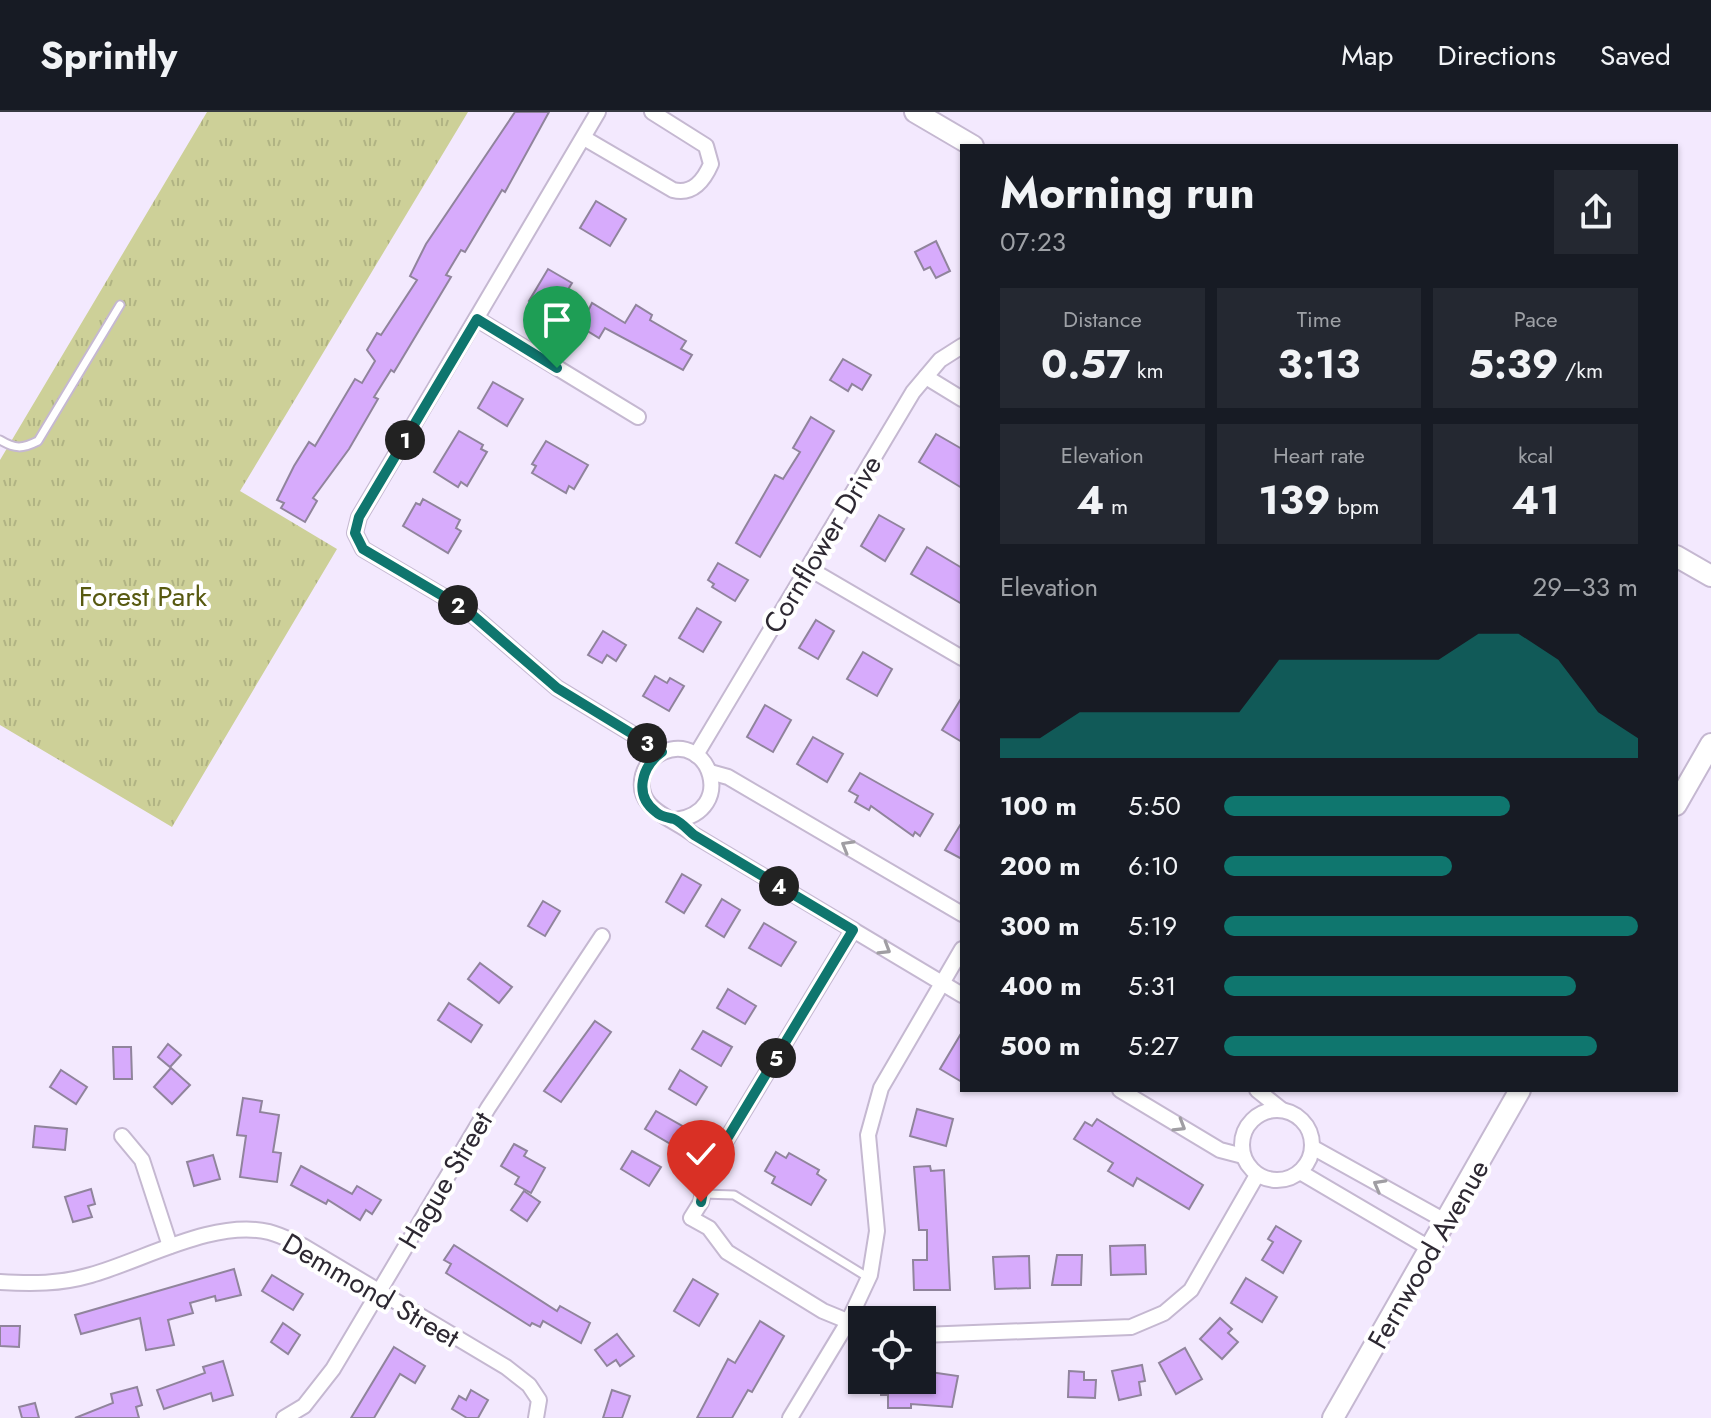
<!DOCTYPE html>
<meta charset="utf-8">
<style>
:root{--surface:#171b24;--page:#242831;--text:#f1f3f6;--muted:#9ea1a6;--line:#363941;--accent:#0f766e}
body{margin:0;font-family:Jost,sans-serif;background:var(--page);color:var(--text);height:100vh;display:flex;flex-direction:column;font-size:30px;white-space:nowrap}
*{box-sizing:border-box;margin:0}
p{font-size:26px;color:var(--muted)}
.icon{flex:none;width:44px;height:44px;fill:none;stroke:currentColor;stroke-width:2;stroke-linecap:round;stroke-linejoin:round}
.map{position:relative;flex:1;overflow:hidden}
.drawer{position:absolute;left:960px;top:32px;width:718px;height:948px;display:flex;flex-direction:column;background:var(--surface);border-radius:0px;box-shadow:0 2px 6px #0004}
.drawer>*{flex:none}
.controls{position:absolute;left:848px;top:1194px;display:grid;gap:16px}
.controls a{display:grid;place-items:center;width:88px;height:88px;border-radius:0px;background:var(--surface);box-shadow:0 2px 6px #0004;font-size:40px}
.pin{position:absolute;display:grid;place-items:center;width:68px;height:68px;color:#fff;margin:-82px -34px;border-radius:50% 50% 50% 0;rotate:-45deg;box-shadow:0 0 8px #0007}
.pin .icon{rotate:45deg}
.km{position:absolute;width:40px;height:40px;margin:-20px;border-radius:50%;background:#222;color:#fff;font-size:22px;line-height:40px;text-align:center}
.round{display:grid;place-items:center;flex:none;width:84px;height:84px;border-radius:0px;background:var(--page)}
.headline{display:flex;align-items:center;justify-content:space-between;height:136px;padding:0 40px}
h1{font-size:44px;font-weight:700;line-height:60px}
.metrics{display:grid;grid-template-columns:repeat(3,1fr);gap:12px;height:136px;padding:8px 40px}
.metrics div{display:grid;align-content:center;border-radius:0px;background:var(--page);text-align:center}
.metrics b{font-size:40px;font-weight:700}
.metrics small{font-size:22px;font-weight:400}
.metrics p{font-size:22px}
.chart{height:224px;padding:16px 40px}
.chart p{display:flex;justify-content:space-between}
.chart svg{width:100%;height:144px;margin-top:8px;fill:var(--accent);opacity:.7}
ul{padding:0 40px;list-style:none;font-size:26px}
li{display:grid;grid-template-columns:128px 96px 1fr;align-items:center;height:60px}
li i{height:20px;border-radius:10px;background:var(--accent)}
header{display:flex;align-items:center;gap:48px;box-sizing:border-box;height:112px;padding:0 40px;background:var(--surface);border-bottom:2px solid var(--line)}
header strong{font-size:38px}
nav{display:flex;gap:44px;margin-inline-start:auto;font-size:28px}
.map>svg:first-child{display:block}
.park{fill:url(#park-tufts)}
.building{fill:#d7abfc;stroke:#90849c;stroke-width:2}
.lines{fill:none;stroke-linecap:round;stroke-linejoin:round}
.lane-casing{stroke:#c5b8d1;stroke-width:11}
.street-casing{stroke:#c5b8d1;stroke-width:18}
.secondary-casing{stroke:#c5b8d1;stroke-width:24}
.lane{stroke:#fff;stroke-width:7}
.street{stroke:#fff;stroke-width:14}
.secondary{stroke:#fff;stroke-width:20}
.oneway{stroke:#a09ea3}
.route-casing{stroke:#fff;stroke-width:16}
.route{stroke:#0f766e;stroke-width:10}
.labels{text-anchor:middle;stroke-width:8;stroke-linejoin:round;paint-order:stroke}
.street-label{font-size:28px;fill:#2d2832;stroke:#fff}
.park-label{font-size:28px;fill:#575910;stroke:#fff}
</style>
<header>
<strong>Sprintly</strong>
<nav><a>Map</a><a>Directions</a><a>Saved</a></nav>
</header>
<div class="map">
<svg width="1711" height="1306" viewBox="0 0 1711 1306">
<defs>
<pattern id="park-tufts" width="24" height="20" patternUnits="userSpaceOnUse" patternTransform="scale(2)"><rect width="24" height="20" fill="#cdd098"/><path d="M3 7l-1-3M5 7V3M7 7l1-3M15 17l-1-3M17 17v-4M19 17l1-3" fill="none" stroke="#b0b383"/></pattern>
</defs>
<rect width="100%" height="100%" fill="#f3e9fe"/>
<polygon class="park" points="207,0 468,0 240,379 337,437 172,715 0,613 0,348"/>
<g class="building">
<polygon points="515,0 549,0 505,80 502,78 465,140 461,138 446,163 451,165 394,260 391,258 374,285 378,287 349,337 313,386 317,389 305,410 281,396 284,391 277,388 294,354 309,330 315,334 355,267 362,271 375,249 367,238 377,221 381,223 417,168 410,164 426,132"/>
<polygon points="596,89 626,107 610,134 580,116"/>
<polygon points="936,129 950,159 936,166 930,155 924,158 915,140"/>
<polygon points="548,157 572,171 564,184 588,199 592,191 625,211 636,193 652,203 650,208 686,229 681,237 692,243 683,258 605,216 599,226 545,193 543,197 529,189"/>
<polygon points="843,247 871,263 862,278 852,272 848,279 830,268"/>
<polygon points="493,270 523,287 507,314 478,296"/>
<polygon points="811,305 834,319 760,445 736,431 775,363 783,367 800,340 793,336"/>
<polygon points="459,319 483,333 481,337 487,340 467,374 461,370 458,375 434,360"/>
<polygon points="936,322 962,337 962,376 919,350"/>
<polygon points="546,329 588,353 574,377 569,374 566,381 532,361 536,354 532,352"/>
<polygon points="423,387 460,408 456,416 461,419 448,441 403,414 416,391 420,393"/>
<polygon points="879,403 904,417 885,449 861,434"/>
<polygon points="927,435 962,456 962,492 911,462"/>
<polygon points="718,451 748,468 735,489 712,475 714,472 708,468"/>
<polygon points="697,496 721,510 703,540 679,526"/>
<polygon points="816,508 834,519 818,547 799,536"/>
<polygon points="603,519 626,533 616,549 607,543 602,551 588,543"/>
<polygon points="863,540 892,557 877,584 847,567"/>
<polygon points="655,564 667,571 670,566 684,574 669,599 643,584"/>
<polygon points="962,585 962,630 942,618"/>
<polygon points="765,593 791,608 773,640 747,625"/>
<polygon points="813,625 843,642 827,670 797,652"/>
<polygon points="860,661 933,702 920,724 915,720 913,724 871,694 869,698 855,690 858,684 849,679"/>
<polygon points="962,710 962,747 945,738"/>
<polygon points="682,762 701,773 684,801 666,790"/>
<polygon points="722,787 740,798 724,825 706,814"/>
<polygon points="543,789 560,799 545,824 528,814"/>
<polygon points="764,811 796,830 781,854 749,836"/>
<polygon points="480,851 512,875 499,891 468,867"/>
<polygon points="728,877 756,894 745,912 717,896"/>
<polygon points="449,891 482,913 471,930 438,908"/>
<polygon points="595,909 611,920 561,990 544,979"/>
<polygon points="703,919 732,935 721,954 692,937"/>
<polygon points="962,920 962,970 940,957"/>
<polygon points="168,932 181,943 170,955 158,945"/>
<polygon points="113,935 131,935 132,967 114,967"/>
<polygon points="171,956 190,973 172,992 154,975"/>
<polygon points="61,958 87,975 76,992 50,975"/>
<polygon points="680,958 707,975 696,993 669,977"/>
<polygon points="243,986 262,989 260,1000 279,1003 273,1040 281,1041 277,1070 240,1065 246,1024 237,1023"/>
<polygon points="917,997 953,1007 946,1034 910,1024"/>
<polygon points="656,999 684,1015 674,1034 645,1017"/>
<polygon points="1097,1007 1203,1073 1189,1097 1137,1066 1133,1074 1108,1059 1113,1051 1074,1027 1085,1010 1092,1014"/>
<polygon points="35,1014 67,1017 65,1038 33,1035"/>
<polygon points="514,1032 527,1039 524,1044 545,1056 531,1081 515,1072 519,1065 501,1054"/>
<polygon points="632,1039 661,1055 649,1074 621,1057"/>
<polygon points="776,1040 786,1046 789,1041 819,1058 817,1062 826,1068 811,1093 772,1071 775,1065 765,1059"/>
<polygon points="213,1043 220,1067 194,1074 187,1050"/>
<polygon points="301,1054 352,1082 357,1074 381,1088 372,1102 366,1098 360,1108 328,1088 326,1092 291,1073"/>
<polygon points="930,1054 931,1059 944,1058 950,1178 914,1178 913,1148 927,1148 927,1118 919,1118 914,1055"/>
<polygon points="91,1077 95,1092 88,1094 92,1105 73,1110 65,1085"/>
<polygon points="524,1079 540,1090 527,1109 511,1098"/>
<polygon points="1276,1114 1301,1129 1283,1161 1262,1148 1273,1130 1268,1127"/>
<polygon points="454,1133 557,1199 560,1194 590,1211 581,1231 543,1209 540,1215 532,1211 530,1214 446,1161 451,1152 444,1148"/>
<polygon points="1145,1133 1146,1162 1111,1163 1110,1134"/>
<polygon points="1057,1143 1082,1143 1081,1173 1052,1173"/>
<polygon points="1029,1144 1030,1176 995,1177 993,1145"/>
<polygon points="234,1157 241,1183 216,1189 215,1184 190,1191 193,1201 168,1208 174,1233 146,1238 140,1206 81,1222 75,1203"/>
<polygon points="272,1163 303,1182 293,1198 262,1179"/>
<polygon points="1246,1166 1277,1185 1262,1210 1231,1191"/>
<polygon points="693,1167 718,1182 699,1214 674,1199"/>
<polygon points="1220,1206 1232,1217 1228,1221 1238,1230 1222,1247 1200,1227"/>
<polygon points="760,1209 784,1224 752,1280 748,1278 732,1306 697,1306 728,1247 735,1251"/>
<polygon points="283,1211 300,1223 288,1242 271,1230"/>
<polygon points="0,1214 20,1214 19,1235 0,1234"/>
<polygon points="617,1222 634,1244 620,1254 616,1248 607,1254 595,1238"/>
<polygon points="394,1235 425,1254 415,1271 400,1262 374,1306 351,1306"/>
<polygon points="1185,1236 1202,1267 1176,1282 1159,1251"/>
<polygon points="223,1249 233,1283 213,1289 211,1281 164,1297 157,1278 205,1261 203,1255"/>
<polygon points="1142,1253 1145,1269 1139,1270 1141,1283 1119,1288 1112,1259"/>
<polygon points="1069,1259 1084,1260 1084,1268 1096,1268 1095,1286 1068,1285"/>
<polygon points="930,1260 958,1264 952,1295 911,1292 911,1296 888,1296 888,1283 881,1283 881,1268 929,1268"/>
<polygon points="137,1275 142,1293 136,1295 139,1306 75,1306 113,1291 111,1282"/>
<polygon points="471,1278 488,1288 478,1306 467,1306 452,1297 459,1284 466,1288"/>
<polygon points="612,1278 630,1284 622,1306 603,1306"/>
<polygon points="35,1291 39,1306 22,1306 19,1295"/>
</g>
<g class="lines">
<defs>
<g id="lane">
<path d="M0,328C15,337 22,337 38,329L120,193"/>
<polyline points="703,1082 734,1083 869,1166"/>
</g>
<g id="street">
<polyline points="598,0 359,405 355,421 363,437 468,499 557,576 662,640"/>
<path d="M584,26L673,78C693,83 704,68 711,52L706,34L652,0"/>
<polyline points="477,207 638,305"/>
<polyline points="926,265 962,287"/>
<polyline points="808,456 962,546"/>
<polyline points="696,643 913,280 940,248 962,234"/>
<polyline points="710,660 728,665 962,802"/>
<path d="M676,708C737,699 710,620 663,640C653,644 646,653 643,663C634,698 674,706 694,723L962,883"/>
<polyline points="853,818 707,1060 701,1090 691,1106 709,1116 727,1140 823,1199 862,1215"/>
<polyline points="1120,978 1220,1038 1243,1044"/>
<polyline points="1257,978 1282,998"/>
<circle cx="1277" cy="1033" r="35"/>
<polyline points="122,1024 142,1048 170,1134"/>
<polyline points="1312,1035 1447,1110"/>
<polyline points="1300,1060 1431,1137"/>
<path d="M0,1170C32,1172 60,1172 91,1163C144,1148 214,1107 269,1120C281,1123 292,1129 303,1134L506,1255L529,1273L539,1288L536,1306"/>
<polyline points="922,1223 1131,1215 1164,1201 1191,1178 1257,1063"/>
<polyline points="284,1306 304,1294 333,1257 488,996 602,824"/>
<polyline points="790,1306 848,1210 870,1163 877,1119 868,1023 881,976 962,837"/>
</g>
<g id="secondary">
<polyline points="915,0 973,34"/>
<polyline points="1676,444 1711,464"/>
<polyline points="1676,693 1711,632"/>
<polyline points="1333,1306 1520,978"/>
</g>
</defs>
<use href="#lane" class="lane-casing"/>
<use href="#street" class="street-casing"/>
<use href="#secondary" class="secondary-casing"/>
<use href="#lane" class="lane"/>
<use href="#street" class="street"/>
<use href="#secondary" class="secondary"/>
</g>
<defs><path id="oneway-chevron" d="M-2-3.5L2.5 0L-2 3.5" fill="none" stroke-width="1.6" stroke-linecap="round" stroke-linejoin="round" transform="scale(2)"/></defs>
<g class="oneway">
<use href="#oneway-chevron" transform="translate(847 734) rotate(-150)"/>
<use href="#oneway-chevron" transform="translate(885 837) rotate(31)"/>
<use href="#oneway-chevron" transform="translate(1180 1014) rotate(31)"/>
<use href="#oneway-chevron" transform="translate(1379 1073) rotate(-151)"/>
</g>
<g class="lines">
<defs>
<path id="route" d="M557,256L477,207L359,405L355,421L363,437L468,499L557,576L662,640C642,654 633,683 656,700C661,705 667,705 674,707C681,710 688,718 694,723L853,818L707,1060L701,1090"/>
</defs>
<use href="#route" class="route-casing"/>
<use href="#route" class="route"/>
</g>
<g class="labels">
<g class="street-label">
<text transform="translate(822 432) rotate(-59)" y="10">Cornflower Drive</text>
<text transform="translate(445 1068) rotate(-59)" y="10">Hague Street</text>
<text transform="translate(1428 1142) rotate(-60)" y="10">Fernwood Avenue</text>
<text transform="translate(371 1178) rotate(30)" y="10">Demmond Street</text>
</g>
<g class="park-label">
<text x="143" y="494">Forest Park</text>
</g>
</g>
</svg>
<div class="controls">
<a><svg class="icon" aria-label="locate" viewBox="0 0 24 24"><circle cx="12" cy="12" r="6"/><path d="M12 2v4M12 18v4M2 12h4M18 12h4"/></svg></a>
</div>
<div class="pin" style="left:557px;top:256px;background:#1e9e55"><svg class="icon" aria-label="arrive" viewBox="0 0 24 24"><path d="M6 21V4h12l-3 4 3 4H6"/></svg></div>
<div class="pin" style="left:701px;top:1090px;background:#d93025"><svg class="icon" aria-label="check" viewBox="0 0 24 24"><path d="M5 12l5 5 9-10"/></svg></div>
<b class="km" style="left:405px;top:328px">1</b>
<b class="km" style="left:458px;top:493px">2</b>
<b class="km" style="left:647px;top:631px">3</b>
<b class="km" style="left:779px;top:774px">4</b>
<b class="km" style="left:776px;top:946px">5</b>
<section class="drawer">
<div class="headline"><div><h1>Morning run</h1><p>07:23</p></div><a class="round"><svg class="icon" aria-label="share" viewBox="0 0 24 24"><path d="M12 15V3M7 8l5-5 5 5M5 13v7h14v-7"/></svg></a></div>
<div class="metrics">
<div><p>Distance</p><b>0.57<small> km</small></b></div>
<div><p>Time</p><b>3:13</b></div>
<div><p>Pace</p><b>5:39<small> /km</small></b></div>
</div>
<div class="metrics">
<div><p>Elevation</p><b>4<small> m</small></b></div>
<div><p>Heart rate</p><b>139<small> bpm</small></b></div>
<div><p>kcal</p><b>41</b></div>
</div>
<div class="chart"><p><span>Elevation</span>29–33 m</p>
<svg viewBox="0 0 160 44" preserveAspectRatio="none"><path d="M0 44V38L10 38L20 30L30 30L40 30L50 30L60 30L70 14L80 14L90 14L100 14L110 14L120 6L130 6L140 14L150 30L160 38V44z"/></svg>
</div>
<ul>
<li><b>100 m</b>5:50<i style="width:69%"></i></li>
<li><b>200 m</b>6:10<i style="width:55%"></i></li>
<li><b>300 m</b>5:19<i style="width:100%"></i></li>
<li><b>400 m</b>5:31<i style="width:85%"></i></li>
<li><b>500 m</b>5:27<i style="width:90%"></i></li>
</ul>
</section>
</div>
